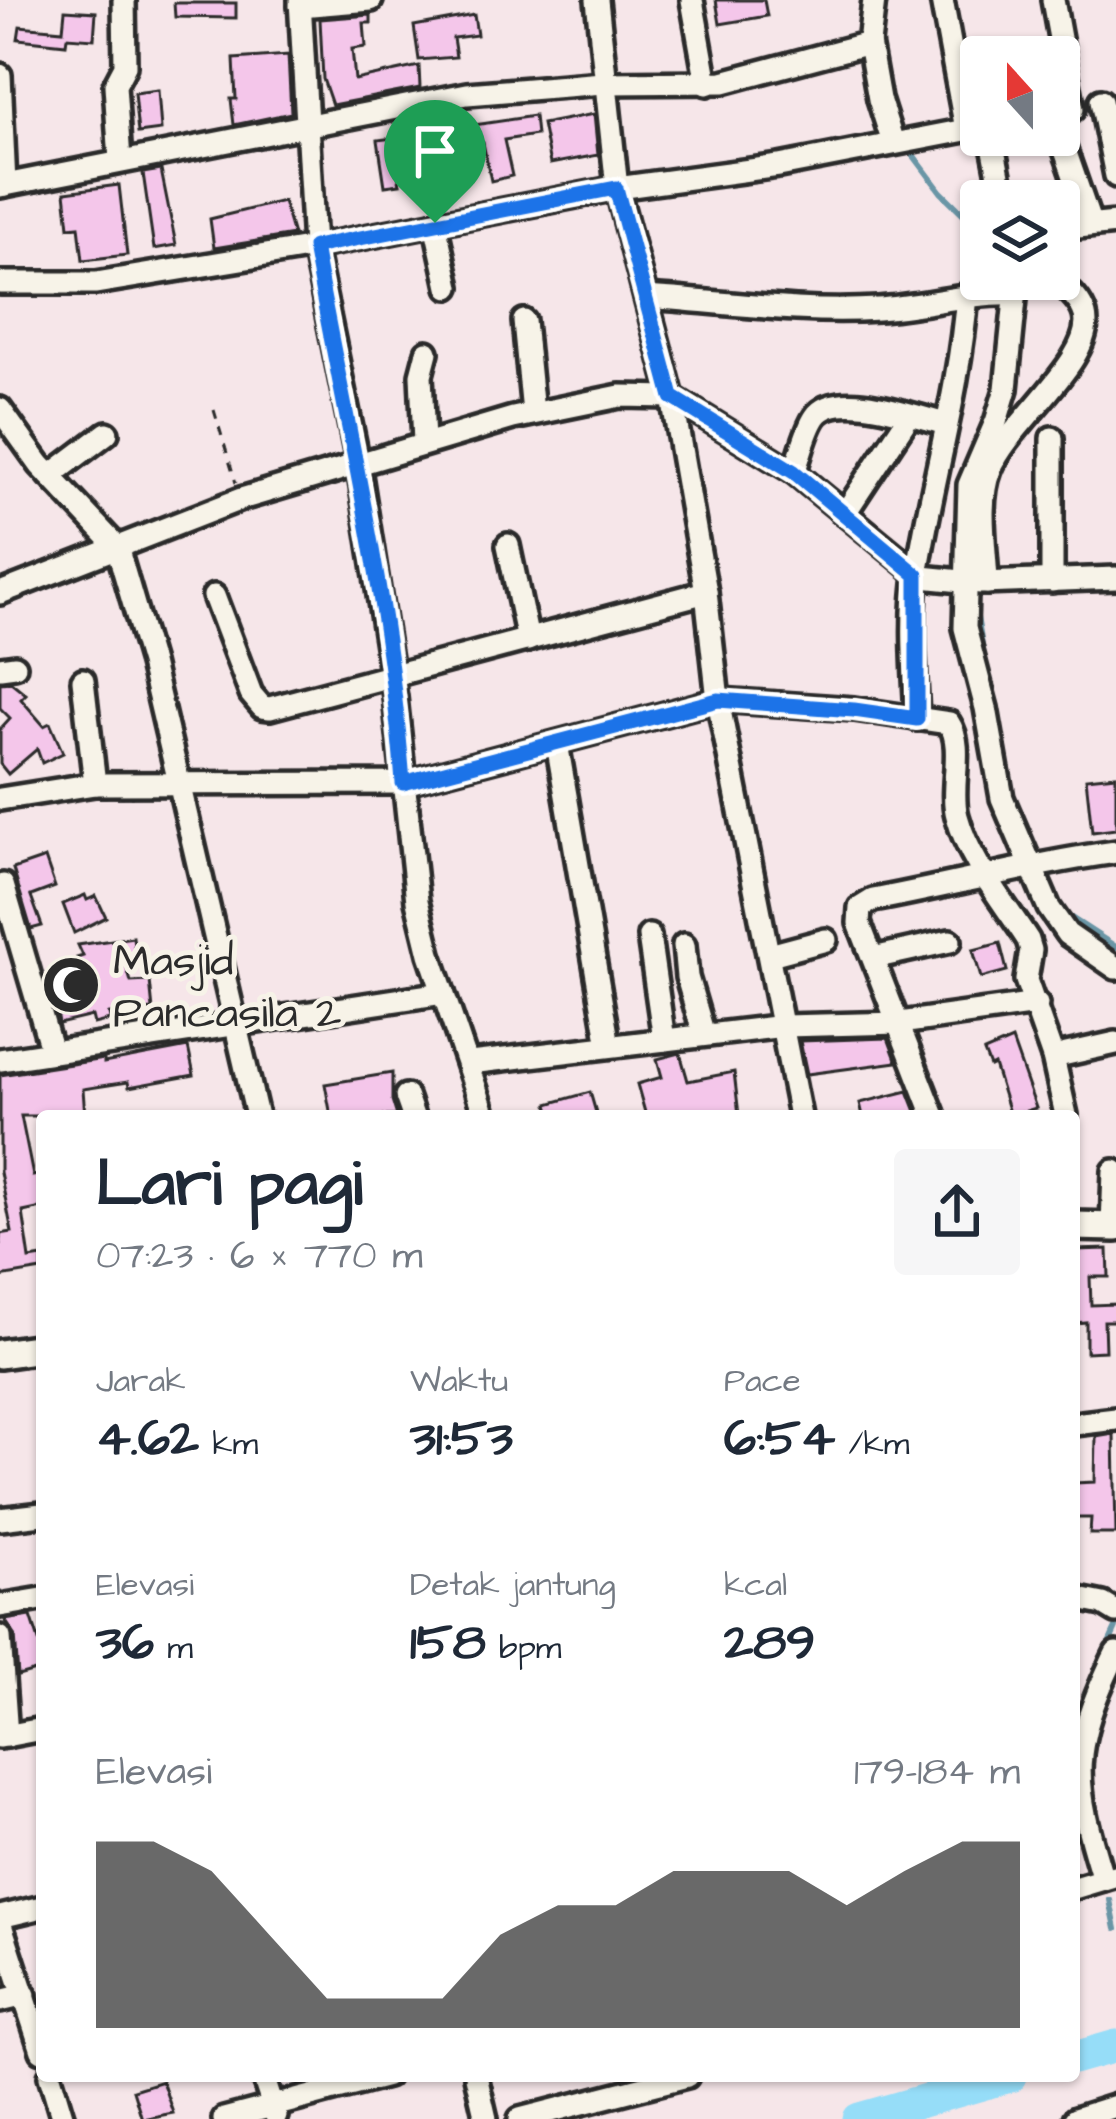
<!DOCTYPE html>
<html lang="id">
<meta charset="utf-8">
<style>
:root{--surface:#fff;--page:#f6f6f7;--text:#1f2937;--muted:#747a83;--accent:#2b2b2b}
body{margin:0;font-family:"Architects Daughter",sans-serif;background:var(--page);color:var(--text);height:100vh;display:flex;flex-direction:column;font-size:45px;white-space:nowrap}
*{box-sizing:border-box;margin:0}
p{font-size:39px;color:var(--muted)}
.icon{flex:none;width:66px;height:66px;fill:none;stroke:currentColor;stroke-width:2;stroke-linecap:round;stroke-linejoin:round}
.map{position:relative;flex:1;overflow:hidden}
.panel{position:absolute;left:36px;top:1110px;width:1044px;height:972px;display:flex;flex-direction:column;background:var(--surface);border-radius:12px;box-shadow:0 3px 9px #0004}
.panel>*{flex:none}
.needle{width:78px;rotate:339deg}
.buttons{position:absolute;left:960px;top:36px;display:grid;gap:24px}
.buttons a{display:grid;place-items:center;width:120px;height:120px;border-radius:12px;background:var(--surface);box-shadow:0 3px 9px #0004;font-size:60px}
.pin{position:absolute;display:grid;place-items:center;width:102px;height:102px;color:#fff;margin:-123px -51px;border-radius:50% 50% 50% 0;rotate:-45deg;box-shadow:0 0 12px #0007}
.pin .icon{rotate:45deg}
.round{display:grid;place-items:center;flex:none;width:126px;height:126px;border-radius:12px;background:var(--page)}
.head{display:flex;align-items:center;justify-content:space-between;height:204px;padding:0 60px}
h1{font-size:66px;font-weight:800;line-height:90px}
.metrics{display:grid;grid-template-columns:repeat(3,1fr);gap:18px;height:204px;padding:12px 60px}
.metrics div{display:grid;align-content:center}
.metrics b{font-size:51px;font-weight:800}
.metrics small{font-size:33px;font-weight:400}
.metrics p{font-size:33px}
.chart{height:336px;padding:24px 60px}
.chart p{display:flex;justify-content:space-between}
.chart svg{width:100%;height:216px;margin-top:12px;fill:var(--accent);opacity:.7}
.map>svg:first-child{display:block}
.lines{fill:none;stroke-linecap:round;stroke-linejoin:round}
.stream{stroke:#6b96a6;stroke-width:6}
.river{stroke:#96ddf8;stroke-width:33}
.building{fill:#f4c6ea;stroke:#2b2b2b;stroke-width:3}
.minor-casing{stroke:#2b2b2b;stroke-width:30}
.major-casing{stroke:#2b2b2b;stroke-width:36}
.path{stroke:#2b2b2b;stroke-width:3;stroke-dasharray:9 9;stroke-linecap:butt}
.minor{stroke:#f7f3e8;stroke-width:21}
.major{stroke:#f7f3e8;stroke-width:27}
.route-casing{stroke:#fff;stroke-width:24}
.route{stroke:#1a73e8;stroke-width:15}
.labels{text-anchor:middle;stroke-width:10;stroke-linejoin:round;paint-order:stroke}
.poi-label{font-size:45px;fill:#2b2b2b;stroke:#f7f3e8;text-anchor:start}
</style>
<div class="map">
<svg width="1116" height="2119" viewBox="0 0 1116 2119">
<rect width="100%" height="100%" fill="#f6e6e9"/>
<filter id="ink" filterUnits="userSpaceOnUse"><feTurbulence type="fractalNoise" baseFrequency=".00833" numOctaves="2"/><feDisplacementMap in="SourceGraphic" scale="24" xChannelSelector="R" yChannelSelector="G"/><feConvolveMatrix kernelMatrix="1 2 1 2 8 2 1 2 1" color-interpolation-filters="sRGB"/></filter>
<g filter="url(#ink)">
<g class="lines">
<g class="stream">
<polyline points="914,156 941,192 981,231"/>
<polyline points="977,617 987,673"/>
<polyline points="1008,774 1014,802"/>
<polyline points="1062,912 1116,947"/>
<polyline points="1090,1685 1116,1628"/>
<polyline points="1110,1900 1116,1929"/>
</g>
<g class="river">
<polyline points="1074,2058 1116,2046"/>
<polyline points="859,2119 1010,2076"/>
</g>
</g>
<g class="building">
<polygon points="716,0 764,0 767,16 720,24"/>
<polygon points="174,3 236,3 236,18 175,17"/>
<polygon points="65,10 96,12 94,39 67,37 66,44 18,39 20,26 63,30"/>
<polygon points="371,15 371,23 364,23 366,47 352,49 355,80 419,66 420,88 332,105 323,79 320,19"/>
<polygon points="474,15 477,35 453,38 456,57 419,60 414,26"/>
<polygon points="288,55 291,113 234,125 231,99 236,99 234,59"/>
<polygon points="158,90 161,130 138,133 134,93"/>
<polygon points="594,114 598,155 550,164 542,124"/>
<polygon points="534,116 536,135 504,140 512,176 491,181 483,143 450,148 447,129"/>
<polygon points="423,134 425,177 399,179 400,184 385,186 378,140"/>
<polygon points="161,170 176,245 154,249 143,173"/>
<polygon points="119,185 127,255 83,260 79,226 69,227 65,192"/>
<polygon points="283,201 293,235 214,248 210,219"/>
<polygon points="11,682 26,694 21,699 44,726 50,723 63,753 42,763 37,749 8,774 0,764 0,729 10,718 0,708 0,683"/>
<polygon points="1116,775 1116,829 1092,832 1086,778"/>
<polygon points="45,858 55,887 31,896 42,926 31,929 13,869"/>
<polygon points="85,895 87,900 96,896 106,917 74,933 63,904"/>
<polygon points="133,937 135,953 123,955 131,982 150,981 153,1010 109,1014 110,1020 94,1024 92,1016 59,1024 51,978 81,966 77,958 83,956 78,945"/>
<polygon points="1000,943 1007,971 981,978 973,950"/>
<polygon points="888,1038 897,1062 807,1074 800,1041"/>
<polygon points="1012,1040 1036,1108 1010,1116 994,1065 990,1067 984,1052"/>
<polygon points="188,1047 194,1075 129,1087 128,1082 83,1089 85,1116 21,1116 33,1176 42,1174 42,1208 23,1212 30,1259 42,1257 42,1270 0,1277 0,1234 12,1232 0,1172 0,1075 104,1059 104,1063"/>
<polygon points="680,1053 688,1081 734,1072 739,1115 646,1116 637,1084 662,1077 657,1059"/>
<polygon points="392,1073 392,1100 397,1116 331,1116 325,1084"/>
<polygon points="908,1091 917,1114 863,1116 860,1103"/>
<polygon points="590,1092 597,1116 551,1116 548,1104"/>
<polygon points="1108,1249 1109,1277 1090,1277 1091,1305 1116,1304 1116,1321 1104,1321 1105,1351 1086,1352 1086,1322 1074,1323 1075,1250"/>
<polygon points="1114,1434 1116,1534 1090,1534 1091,1518 1074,1518 1074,1483 1095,1482 1096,1437"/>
<polygon points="31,1616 42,1650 42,1669 18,1676 15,1635 5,1620"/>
<polygon points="162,2081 173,2113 142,2119 133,2090"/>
</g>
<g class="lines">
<defs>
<g id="minor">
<polyline points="300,0 314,247 358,462 395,697 417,901 430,954 485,1116"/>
<polyline points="597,0 617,188 672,397 706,592 718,700 800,1116"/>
<polyline points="692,0 707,84"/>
<polyline points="942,0 966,129"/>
<polyline points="1053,0 1073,109"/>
<polyline points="300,6 371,0"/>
<polyline points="869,43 874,0"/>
<polyline points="0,75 5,185"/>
<polyline points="1101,101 1116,176"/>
<polyline points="1059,133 1091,225"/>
<polyline points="991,135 1004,201"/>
<polyline points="120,161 115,85 125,66 124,0"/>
<polyline points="0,186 467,94 603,83 723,82 869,43 879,99 893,143"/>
<polyline points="435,223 449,287"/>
<polyline points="1059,229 1116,223"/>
<polyline points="1017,279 1006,389 996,422 969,485 965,628 986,708 1002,798 1049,908 1067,934 1116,968"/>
<polyline points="0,283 96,283 314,247 617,188 779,166 981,127"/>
<path d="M646,297C723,302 802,314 878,309C925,306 969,292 1016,294"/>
<polyline points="524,321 533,413"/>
<polyline points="0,409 40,465 117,547 151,663 257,1116"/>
<polyline points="424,443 421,375 427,352"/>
<path d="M794,472C801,455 805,432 815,417C835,386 917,417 946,424"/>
<polyline points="50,476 107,433"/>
<polyline points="845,513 909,416"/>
<polyline points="508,545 528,640"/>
<polyline points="1052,581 1052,438"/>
<path d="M987,583C986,548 977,503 990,470C1007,424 1096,359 1085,315C1081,300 1067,289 1056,279"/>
<polyline points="0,593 241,499 513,418 620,396 672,397 794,472 922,577 981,583 1116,578"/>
<polyline points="214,596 251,694 262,707 270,708 706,592"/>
<polyline points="0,668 15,666"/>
<polyline points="83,680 95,784"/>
<path d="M917,719C915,671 910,617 918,569C933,477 960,388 967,294"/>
<polyline points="557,743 609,1046"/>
<path d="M0,799L95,784L403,783L718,700L854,709L949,723C965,747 949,787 957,816C969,861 1003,901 1028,940L1031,950L1026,980L1053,1057L1066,1115"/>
<polyline points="3,885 52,1052"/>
<polyline points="649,936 664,1040"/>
<polyline points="684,945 687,977 704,1035"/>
<polyline points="770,955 826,940"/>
<polyline points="873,958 950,941"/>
<polyline points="1053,1057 1116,1043"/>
<polyline points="0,1060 443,993"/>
<polyline points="470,1063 784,1026 900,1023 1037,1004"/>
<polyline points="406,1096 413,1116"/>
<path d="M934,1116L859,923L860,908L873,900C954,885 1034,863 1116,852"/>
<polyline points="1112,1227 1114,1171"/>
<polyline points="1074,1424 1116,1419"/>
<polyline points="0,1519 42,1514"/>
<polyline points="1074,1598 1103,1604 1116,1612"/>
<polyline points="0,1606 42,1599"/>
<polyline points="0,1637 7,1736"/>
<polyline points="0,1737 42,1729"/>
<path d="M1103,1879C1072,1779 1069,1750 1116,1653"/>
<polyline points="1074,1888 1114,1876"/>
<polyline points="0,1917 42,1907"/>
<polyline points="0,1922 42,2051"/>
<polyline points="0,2001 25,1995"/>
<polyline points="50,2076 63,2119"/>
<polyline points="263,2076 276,2116"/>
<polyline points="476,2076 486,2119"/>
<polyline points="224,2119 387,2076"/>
<polyline points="520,2119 687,2076"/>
<polyline points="1075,2119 1116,2106"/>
</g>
<g id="major">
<polyline points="1074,1226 1116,1227"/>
<polyline points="0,1354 42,1348"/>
</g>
</defs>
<use href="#minor" class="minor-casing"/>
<use href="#major" class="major-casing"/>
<polyline class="path" points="214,410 236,483"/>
<use href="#minor" class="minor"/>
<use href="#major" class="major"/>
</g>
</g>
<g class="lines" filter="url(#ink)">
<defs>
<path id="route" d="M616,188L672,397L794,472L917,575V719L854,710L718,700L403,783C390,602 346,425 314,247Z"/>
</defs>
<use href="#route" class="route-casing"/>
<use href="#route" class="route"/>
</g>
<defs>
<symbol id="mosque-disc" viewBox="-11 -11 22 22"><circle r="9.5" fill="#2b2b2b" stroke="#f7f3e8"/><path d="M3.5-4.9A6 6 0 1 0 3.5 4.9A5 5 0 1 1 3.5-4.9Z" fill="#fff"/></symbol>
</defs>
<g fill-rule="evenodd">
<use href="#mosque-disc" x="38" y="952" width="66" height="66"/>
</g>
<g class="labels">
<g class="poi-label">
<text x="113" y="975">Masjid<tspan x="113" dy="52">Pancasila 2</tspan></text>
</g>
</g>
</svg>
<div class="buttons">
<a><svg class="needle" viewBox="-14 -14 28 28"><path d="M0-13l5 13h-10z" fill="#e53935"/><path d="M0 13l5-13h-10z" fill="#747a83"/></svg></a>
<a><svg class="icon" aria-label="layers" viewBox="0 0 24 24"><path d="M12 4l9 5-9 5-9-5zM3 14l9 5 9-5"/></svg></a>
</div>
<div class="pin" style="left:435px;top:223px;background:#1e9e55"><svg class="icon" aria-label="arrive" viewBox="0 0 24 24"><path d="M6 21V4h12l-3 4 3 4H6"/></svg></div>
<section class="panel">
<div class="head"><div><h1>Lari pagi</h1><p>07:23 · 6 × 770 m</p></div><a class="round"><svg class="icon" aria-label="share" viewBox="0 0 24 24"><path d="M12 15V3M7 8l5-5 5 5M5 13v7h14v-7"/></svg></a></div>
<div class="metrics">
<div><p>Jarak</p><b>4.62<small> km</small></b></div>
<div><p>Waktu</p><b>31:53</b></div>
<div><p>Pace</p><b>6:54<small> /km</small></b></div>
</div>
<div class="metrics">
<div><p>Elevasi</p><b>36<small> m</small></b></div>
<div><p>Detak jantung</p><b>158<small> bpm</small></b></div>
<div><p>kcal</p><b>289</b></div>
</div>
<div class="chart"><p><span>Elevasi</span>179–184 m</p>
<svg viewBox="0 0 160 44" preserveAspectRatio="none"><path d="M0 44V6L10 6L20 12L30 25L40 38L50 38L60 38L70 25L80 19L90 19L100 12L110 12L120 12L130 19L140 12L150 6L160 6V44z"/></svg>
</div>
</section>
</div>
